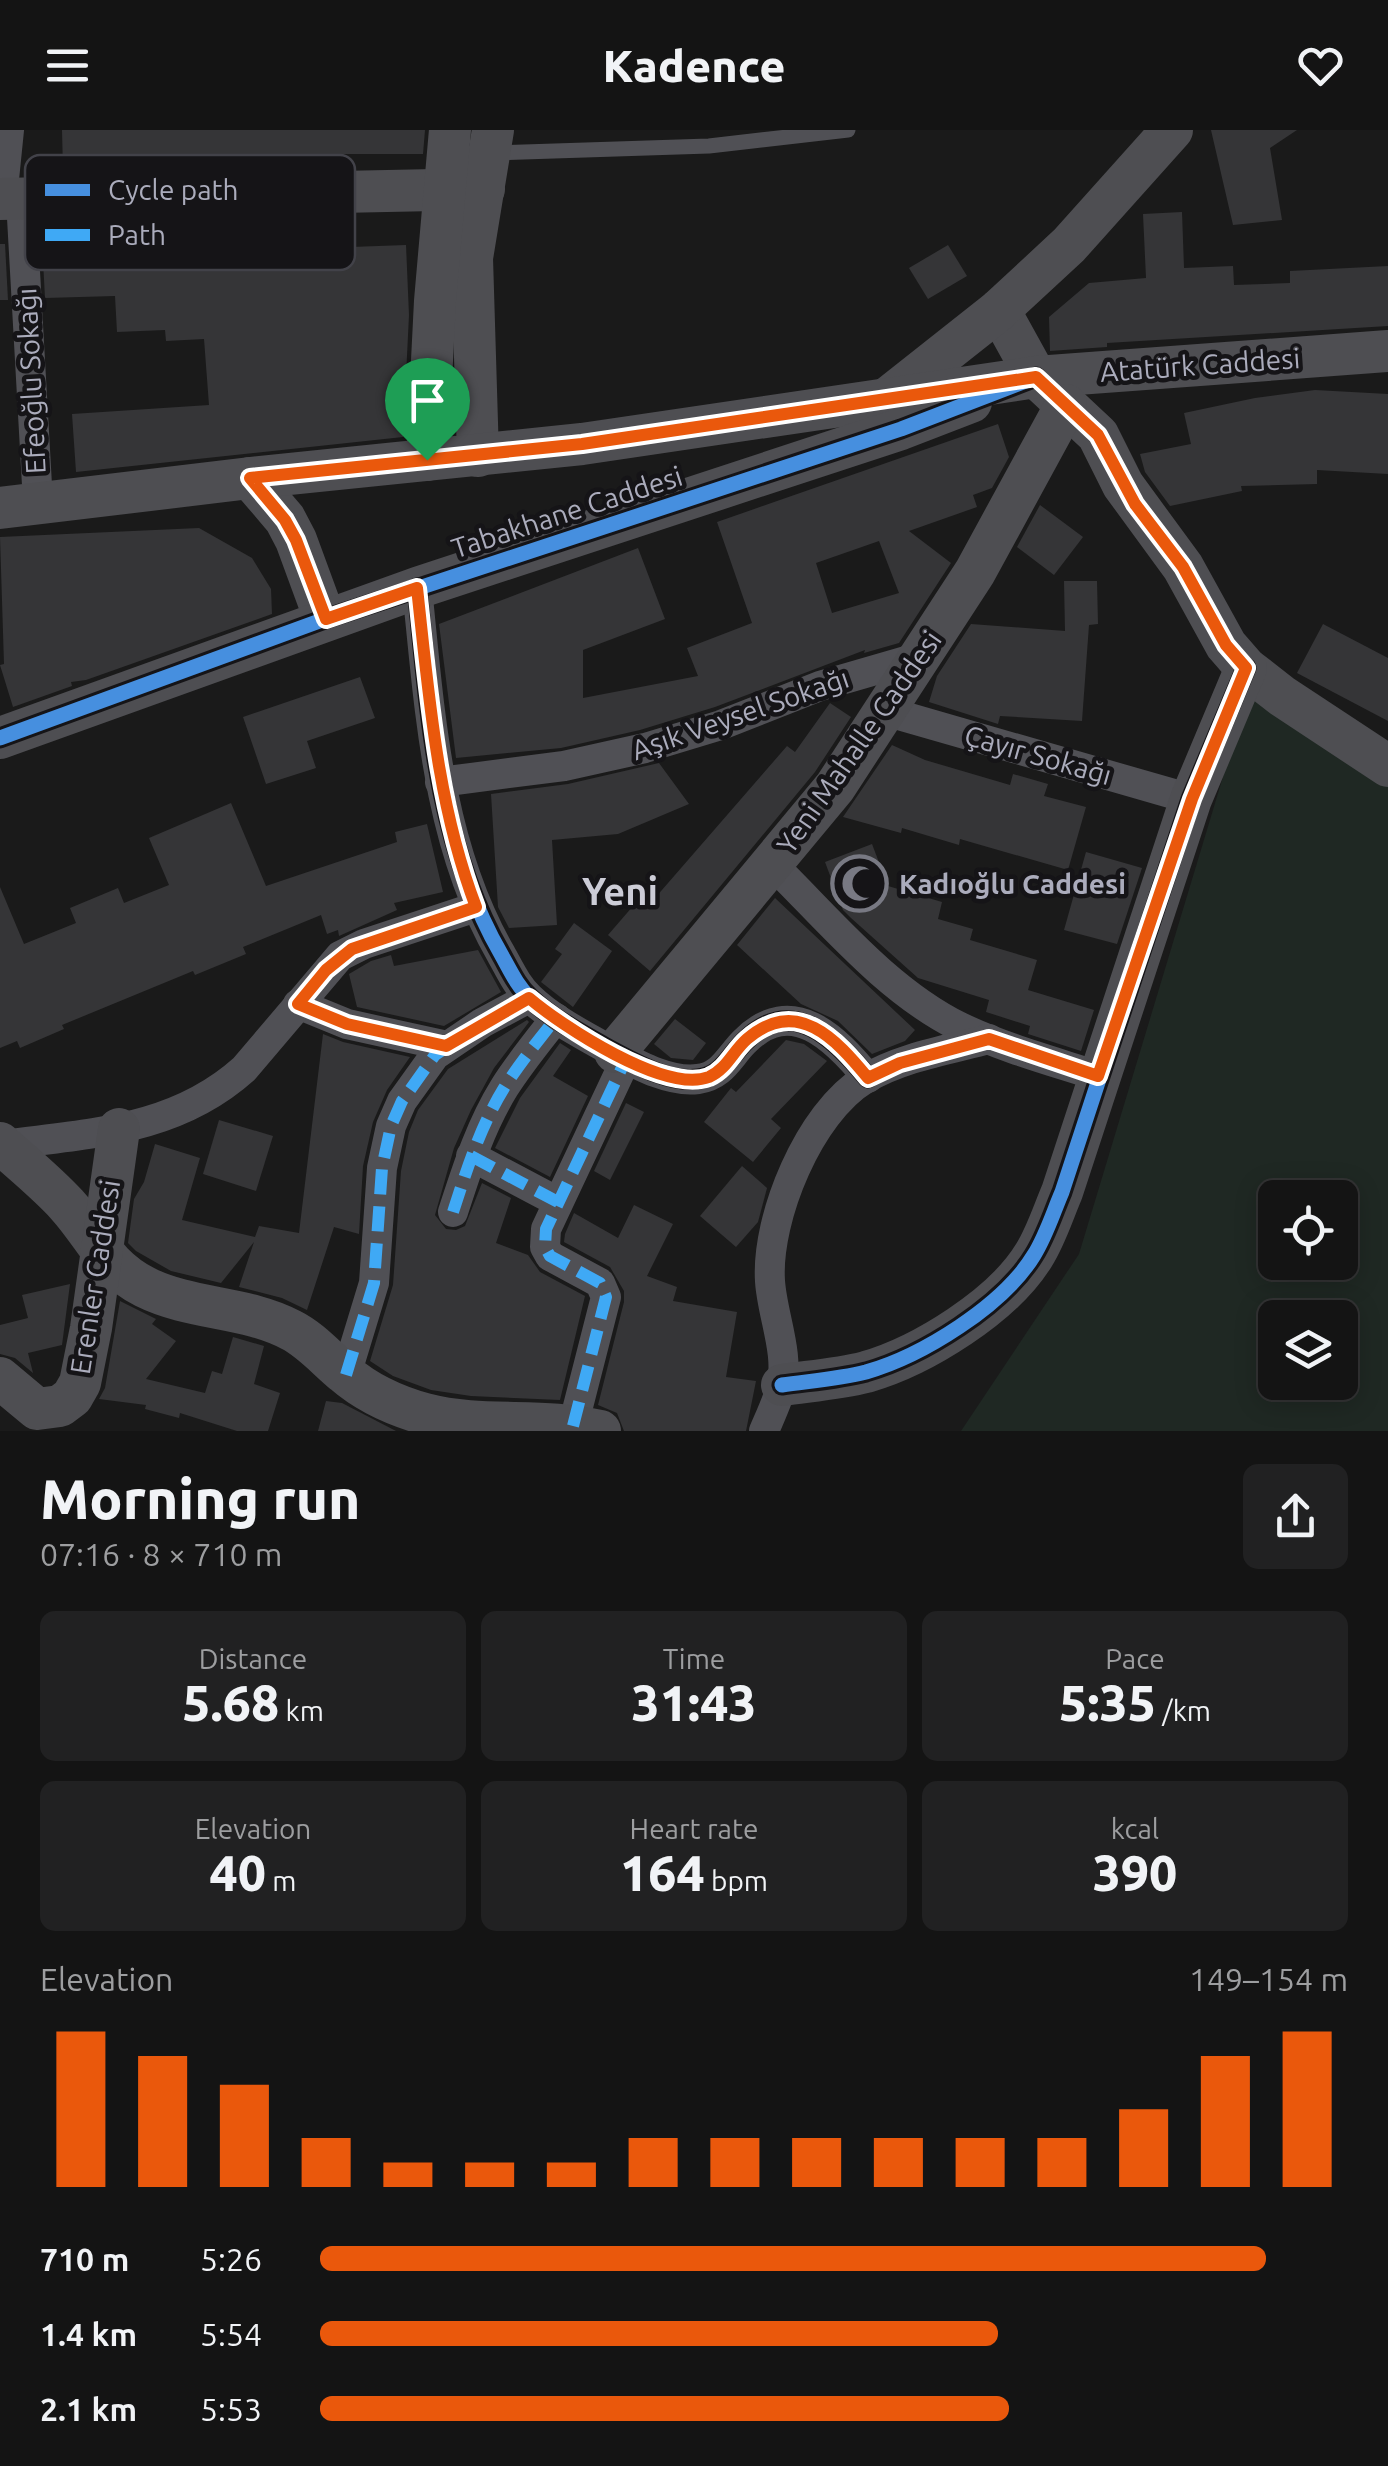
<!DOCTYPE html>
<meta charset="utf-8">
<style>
:root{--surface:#141414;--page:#212122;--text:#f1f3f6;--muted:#9d9ea0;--line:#333334;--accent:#ea580c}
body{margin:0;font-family:Ubuntu,sans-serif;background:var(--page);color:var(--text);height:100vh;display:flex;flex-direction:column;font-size:38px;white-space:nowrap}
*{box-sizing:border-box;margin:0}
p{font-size:32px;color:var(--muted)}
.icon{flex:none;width:55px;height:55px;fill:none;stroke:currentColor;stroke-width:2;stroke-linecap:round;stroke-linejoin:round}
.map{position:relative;height:1301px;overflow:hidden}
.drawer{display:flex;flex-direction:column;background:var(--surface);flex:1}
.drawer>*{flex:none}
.buttons{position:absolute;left:1258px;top:1050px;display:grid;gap:20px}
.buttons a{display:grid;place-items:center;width:100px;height:100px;border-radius:15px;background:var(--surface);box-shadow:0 5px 25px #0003,0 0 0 2px var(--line);font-size:50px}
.pin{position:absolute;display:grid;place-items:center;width:85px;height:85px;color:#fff;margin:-102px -42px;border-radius:50% 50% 50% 0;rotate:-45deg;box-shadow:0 0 10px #0007}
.pin .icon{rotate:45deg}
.round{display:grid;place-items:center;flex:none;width:105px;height:105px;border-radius:15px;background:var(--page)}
.headline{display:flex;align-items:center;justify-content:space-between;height:170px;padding:0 40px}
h1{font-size:55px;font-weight:800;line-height:75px}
.metrics{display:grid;grid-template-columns:repeat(3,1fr);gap:15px;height:170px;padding:10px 40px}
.metrics div{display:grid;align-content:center;border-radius:15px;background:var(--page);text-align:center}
.metrics b{font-size:50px;font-weight:800}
.metrics small{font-size:28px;font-weight:400}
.metrics p{font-size:28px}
.chart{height:280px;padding:20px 40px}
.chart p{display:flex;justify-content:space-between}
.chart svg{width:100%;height:180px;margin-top:10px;stroke:var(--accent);stroke-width:6}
ul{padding:0 40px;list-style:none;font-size:32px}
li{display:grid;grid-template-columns:160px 120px 1fr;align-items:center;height:75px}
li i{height:25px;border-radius:12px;background:var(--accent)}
header{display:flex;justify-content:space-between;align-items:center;height:130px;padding:0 40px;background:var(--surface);font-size:45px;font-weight:800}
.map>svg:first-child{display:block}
.green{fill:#1f2823;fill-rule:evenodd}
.building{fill:#353537;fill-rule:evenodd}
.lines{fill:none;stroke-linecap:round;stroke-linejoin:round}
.lane{stroke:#505055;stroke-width:15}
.street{stroke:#505055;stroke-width:30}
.secondary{stroke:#4e4e52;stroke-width:42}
.quiet{stroke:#3fa9f5;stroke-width:12;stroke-dasharray:25 12;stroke-linecap:butt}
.cycleway-casing{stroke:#151417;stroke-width:21}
.cycleway{stroke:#468fdf;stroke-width:15}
.route-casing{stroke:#fff;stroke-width:20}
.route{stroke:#ea580c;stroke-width:12}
.labels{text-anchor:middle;stroke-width:9;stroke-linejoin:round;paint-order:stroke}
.street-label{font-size:28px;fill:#abacbc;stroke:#151417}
.poi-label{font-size:28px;font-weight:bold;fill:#abacbc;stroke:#151417;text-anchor:start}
.district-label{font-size:38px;font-weight:bold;fill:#ccccd7;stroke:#151417}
.key{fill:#151417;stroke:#424249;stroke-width:2.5}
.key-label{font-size:28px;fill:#abacbc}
</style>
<header><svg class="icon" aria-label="menu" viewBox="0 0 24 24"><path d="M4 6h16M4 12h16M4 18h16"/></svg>Kadence<svg class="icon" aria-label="heart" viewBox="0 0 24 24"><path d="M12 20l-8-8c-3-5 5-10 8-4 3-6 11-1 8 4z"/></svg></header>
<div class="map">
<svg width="1388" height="1301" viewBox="0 0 1388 1301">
<rect width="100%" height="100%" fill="#1a1a1a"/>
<path class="green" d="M1251,554L1388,649V1301H961L1079,1124ZM1275,1068H1340V1132H1275ZM1275,1188H1340V1252H1275Z"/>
<g class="building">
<polygon points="62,0 425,0 423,24 292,24 293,38 252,39 252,35 151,41 151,27 101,29 101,38 63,39"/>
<polygon points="1211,0 1297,0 1270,18 1282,90 1233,95"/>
<polygon points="1182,82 1184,138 1233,136 1234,155 1290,153 1290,141 1388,136 1388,196 1107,213 1107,217 1050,221 1049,187 1089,153 1146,148 1143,84"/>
<polygon points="161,108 162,124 406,115 409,185 403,307 76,342 72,284 209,275 204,209 166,211 165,200 117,202 115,166 45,168 42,112"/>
<polygon points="0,114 5,114 8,170 0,170"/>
<polygon points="948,115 967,146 928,169 909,138"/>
<polygon points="1315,260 1388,264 1388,344 1317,340 1317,354 1241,356 1242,361 1170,376 1145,342 1140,324 1191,314 1184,283 1255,268"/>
<path d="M998,294L1009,327L992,358L973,365L977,377L909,401L951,433L899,513L864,523L865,520L715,577L640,600L561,618L456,628L439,494L638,418L665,489L583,520V568L698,546L687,518L752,493L717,392ZM879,411L899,463L832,483L816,433Z"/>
<polygon points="1040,375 1083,407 1054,445 1017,417"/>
<polygon points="199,398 252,428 271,459 272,484 86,550 71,552 72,556 13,577 0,535 4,534 0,407"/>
<polygon points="1064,451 1097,451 1098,494 1089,495 1082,591 1000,586 998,594 929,572 937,546 971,494 1065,501"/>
<polygon points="1323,494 1388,528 1388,591 1297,543"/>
<polygon points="360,547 375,588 307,611 316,638 266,654 243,587"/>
<polygon points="830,573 851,587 815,642 650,841 608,805 646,761 655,768 787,616 795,622"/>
<polygon points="892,615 925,630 1010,655 1013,644 1048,654 1044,666 1086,677 1068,740 960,709 959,715 902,698 901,703 843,687"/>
<polygon points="659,633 689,674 618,704 552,710 557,795 509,798 498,777 491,664 568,654"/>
<polygon points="231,673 266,756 397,712 395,702 427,694 443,762 394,773 397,780 339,806 338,800 327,804 321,785 243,817 246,824 195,845 193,841 62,895 64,899 20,918 17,911 0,918 0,757 24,814 76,793 70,778 118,758 124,773 169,755 149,708"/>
<polygon points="872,714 888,756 942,772 938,789 973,799 970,810 1037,830 1028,860 1094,880 1081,921 1028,904 1030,896 986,882 989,870 918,848 851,788 843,780 825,732"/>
<polygon points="1086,722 1142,738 1117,814 1064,800"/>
<polygon points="775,768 915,900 905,911 872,924 838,891 801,874 737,815"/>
<polygon points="574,793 612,821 573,877 541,852 562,824 555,819"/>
<polygon points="478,820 501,862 444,896 357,877 349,844 371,831 391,825 394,836"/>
<polygon points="675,889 706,913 693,930 671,928 654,914"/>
<polygon points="527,890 529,892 494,938 471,980 454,1018 435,1085 446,1099 456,1100 465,1096 482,1053 511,1068 496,1113 528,1125 540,1142 585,1166 560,1270 471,1266 431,1260 393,1246 370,1231 393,1155 401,1041 409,1002 418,980 448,939"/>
<polygon points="323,904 343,912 410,927 387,960 373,992 363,1036 359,1104 334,1097 307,1180 282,1168 239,1157 254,1112 221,1153 171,1141 136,1121 128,1113 134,1069 144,1052 155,1014 200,1028 182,1090 255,1107 259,1096 299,1103"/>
<polygon points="786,910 804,914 827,931 771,989 781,998 753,1032 704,992 731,958 736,962"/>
<polygon points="560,913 571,920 553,946 588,966 550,1047 495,1018 520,968"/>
<polygon points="626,973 644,982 610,1050 594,1041"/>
<polygon points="219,990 273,1006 256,1061 203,1044"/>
<polygon points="742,1036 767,1058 758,1092 736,1117 700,1086"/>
<polygon points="634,1075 673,1094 647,1146 677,1157 673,1171 737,1182 726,1247 756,1251 746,1301 624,1301 617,1283 598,1275 624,1172 624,1161 610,1137 564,1112 565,1104 574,1083 618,1108"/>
<polygon points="70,1154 62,1215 28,1223 33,1243 15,1228 0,1224 0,1195 28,1188 22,1165"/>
<polygon points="120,1171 156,1189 152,1194 176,1211 146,1249 205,1263 212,1241 222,1244 233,1207 264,1216 254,1254 280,1263 268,1301 237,1301 180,1283 179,1288 145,1279 146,1275 99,1269 105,1258"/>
<polygon points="326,1271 342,1273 396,1301 318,1301"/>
</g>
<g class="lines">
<polyline class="lane" points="493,23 709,16 848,0"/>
<g class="street">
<polyline points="2,69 9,0"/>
<polyline points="21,70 38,373"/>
<path d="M417,458C430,583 437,713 501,824C510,840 517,856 530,868C552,889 580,903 606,918C633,932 667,953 698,949C722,946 729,927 744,912C792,863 836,909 868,948"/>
<polyline points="885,581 1191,669"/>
<polyline points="440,652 564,636 645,618 721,595 820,556 920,527"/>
<path d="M773,735C830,791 887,861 960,897C1004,918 1052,931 1098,946"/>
<polyline points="298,874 347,894 447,916"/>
<path d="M3,1015C91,1003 175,1001 244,939L340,826L364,814L476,777"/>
<polyline points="471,1026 558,1072"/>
<path d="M453,1082C467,1039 480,997 504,958C519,934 538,911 556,888"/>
<polyline points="346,1245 374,1153 382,1038 391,996 402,971 435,925 482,893 529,868"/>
<polyline points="573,1296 606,1167 600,1153 550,1126 545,1117 546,1099 626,929"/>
<path d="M764,1301C770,1287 777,1272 781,1258C790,1224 772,1185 770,1151C766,1088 809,983 865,949C902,927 947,920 989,909"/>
</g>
<g class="secondary">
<polyline points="0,69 484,59"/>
<polyline points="999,180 1036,247 1098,305 1123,355 1183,437 1226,515 1246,538 1282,566 1388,636"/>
<polyline points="889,267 999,180 1069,115 1172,0"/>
<polyline points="478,326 472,128 493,0"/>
<polyline points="427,330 435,171 450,0"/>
<polyline points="250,348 285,389 296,410 325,489"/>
<polyline points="0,378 250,348 582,314 1036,247 1388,221"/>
<polyline points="0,608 417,458 901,299 971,272"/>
<polyline points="615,922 835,657 975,442 1066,275"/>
<path d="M0,1013C22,1033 47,1053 67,1075C96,1107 104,1136 145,1157C191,1180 246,1176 291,1200C311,1210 327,1229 344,1243C367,1263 396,1276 425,1284C482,1299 543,1287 600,1301"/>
<polyline points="0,1248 37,1279 60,1276 72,1267 80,1253 91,1198 119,999"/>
<path d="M782,1255C810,1251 839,1249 866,1242C922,1226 1003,1176 1034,1125C1046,1106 1053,1083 1062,1062L1191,669L1246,538"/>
</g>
<g class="quiet">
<polyline points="298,874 347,894 447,916"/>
<polyline points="471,1026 558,1072"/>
<path d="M453,1082C467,1039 480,997 504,958C519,934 538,911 556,888"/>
<polyline points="346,1245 374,1153 382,1038 391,996 402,971 435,925 482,893 529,868"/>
<polyline points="573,1296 606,1167 600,1153 550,1126 545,1117 546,1099 626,929"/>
</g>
<defs>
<g id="cycleway">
<path d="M417,458C430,583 437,713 501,824C510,840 517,856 530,868C552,889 580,903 606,918C633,932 667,953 698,949C722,946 729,927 744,912C792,863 836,909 868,948"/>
<polyline points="0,608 325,489 901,299 1036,247"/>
<path d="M782,1255C810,1251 839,1249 866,1242C922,1226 1003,1176 1034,1125C1046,1106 1053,1083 1062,1062L1191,669L1246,538"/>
</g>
</defs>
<use href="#cycleway" class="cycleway-casing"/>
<use href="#cycleway" class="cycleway"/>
</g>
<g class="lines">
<defs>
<path id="route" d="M1036,247L1098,305L1135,374L1183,437L1226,515L1246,538L1192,669L1098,946L989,909L900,933L868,948C836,909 797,866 747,909C733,921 727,939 709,947C665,964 562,896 529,868L446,916L347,894L298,874L326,840L352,819L476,777C437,675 429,566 417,458L326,489L296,410L285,390L250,348L582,314Z"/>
</defs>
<use href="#route" class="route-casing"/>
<use href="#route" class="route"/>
</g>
<defs>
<symbol id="mosque-ring" viewBox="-11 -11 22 22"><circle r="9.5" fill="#151417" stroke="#787983" stroke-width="1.5"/><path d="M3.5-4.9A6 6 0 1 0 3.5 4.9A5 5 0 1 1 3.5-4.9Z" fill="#787983"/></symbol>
</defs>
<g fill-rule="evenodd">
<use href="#mosque-ring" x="828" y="722" width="63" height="63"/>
</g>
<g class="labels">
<g class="street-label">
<text transform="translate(1200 235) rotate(-4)" y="10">Atatürk Caddesi</text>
<text transform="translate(31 251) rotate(-93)" y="10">Efeoğlu Sokağı</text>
<text transform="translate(567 382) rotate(-18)" y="10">Tabakhane Caddesi</text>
<text transform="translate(740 584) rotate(-19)" y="10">Aşık Veysel Sokağı</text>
<text transform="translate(859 612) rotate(-55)" y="10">Yeni Mahalle Caddesi</text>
<text transform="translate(1038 625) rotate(16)" y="10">Çayır Sokağı</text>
<text transform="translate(95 1147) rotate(-81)" y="10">Erenler Caddesi</text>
</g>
<g class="poi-label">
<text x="899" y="764">Kadıoğlu Caddesi</text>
</g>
<g class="district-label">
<text x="620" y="775">Yeni</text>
</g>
</g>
<rect x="25" y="25" width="330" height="115" rx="15" class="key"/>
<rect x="45" y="54" width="45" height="12" fill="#468fdf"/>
<rect x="45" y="99" width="45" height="12" fill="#3fa9f5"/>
<g class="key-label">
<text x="108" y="70">Cycle path</text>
<text x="108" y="115">Path</text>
</g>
</svg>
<div class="buttons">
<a><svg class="icon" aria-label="locate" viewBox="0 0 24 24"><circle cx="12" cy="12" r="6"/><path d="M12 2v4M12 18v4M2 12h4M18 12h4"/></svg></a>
<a><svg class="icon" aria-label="layers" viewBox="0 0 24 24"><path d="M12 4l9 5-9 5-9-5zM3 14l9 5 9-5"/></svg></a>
</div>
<div class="pin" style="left:427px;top:330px;background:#1e9e55"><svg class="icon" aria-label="arrive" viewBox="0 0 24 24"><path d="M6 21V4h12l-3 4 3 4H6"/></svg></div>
</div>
<section class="drawer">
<div class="headline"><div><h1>Morning run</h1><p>07:16 · 8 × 710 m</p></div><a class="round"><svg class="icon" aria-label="share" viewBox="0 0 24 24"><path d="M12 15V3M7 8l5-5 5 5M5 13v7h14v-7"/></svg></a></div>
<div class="metrics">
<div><p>Distance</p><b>5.68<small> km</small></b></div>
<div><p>Time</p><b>31:43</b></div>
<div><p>Pace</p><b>5:35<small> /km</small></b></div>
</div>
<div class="metrics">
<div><p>Elevation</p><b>40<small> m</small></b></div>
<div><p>Heart rate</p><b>164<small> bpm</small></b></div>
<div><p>kcal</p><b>390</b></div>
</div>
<div class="chart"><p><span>Elevation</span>149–154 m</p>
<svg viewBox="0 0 160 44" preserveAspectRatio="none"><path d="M5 44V6M15 44V12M25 44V19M35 44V32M45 44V38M55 44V38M65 44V38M75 44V32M85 44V32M95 44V32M105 44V32M115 44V32M125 44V32M135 44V25M145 44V12M155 44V6"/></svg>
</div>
<ul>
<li><b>710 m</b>5:26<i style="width:92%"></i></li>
<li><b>1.4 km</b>5:54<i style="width:66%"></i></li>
<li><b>2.1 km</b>5:53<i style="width:67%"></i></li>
</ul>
</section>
